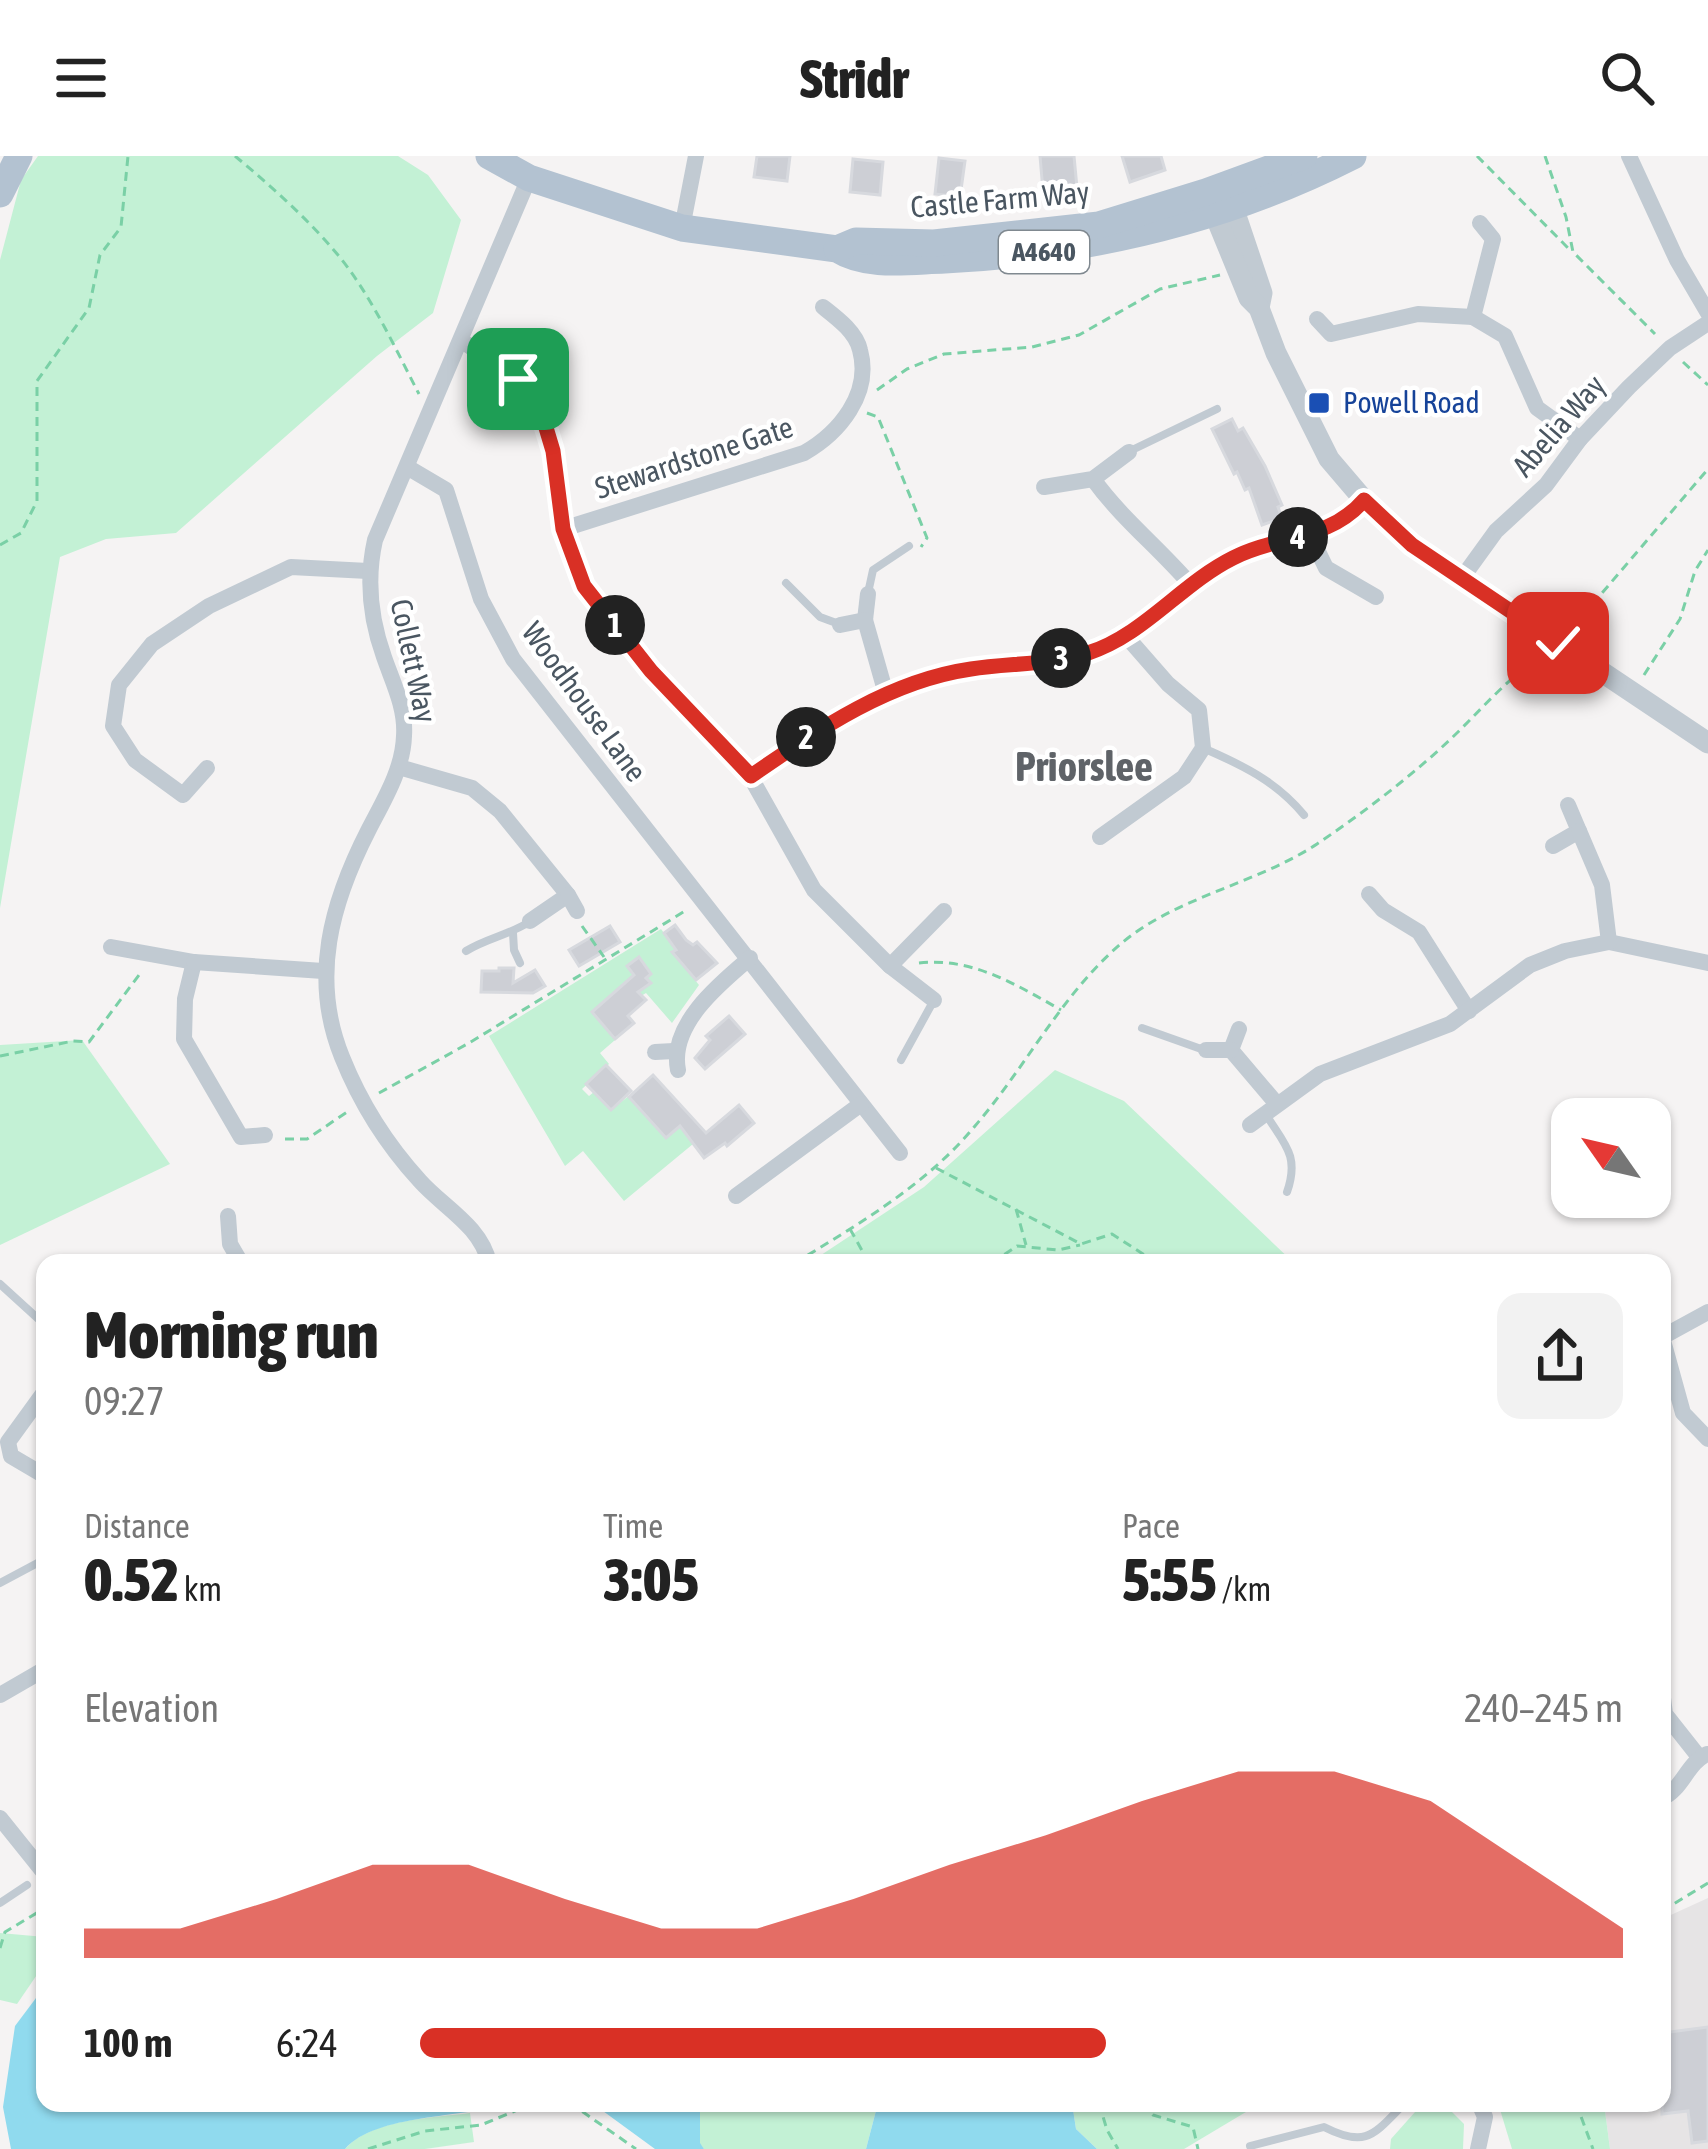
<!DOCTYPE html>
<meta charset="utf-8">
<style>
:root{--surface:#fff;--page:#f2f2f2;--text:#222;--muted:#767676;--accent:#d93025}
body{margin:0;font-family:"Asap Condensed",sans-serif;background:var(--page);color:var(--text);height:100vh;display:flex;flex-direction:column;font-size:45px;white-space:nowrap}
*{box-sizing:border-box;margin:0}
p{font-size:39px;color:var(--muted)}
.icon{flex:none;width:66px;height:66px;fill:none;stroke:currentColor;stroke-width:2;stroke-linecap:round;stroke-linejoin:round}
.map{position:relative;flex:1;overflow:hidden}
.side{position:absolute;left:36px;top:1098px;width:1635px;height:858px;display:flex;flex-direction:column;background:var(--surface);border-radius:24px;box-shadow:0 3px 9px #0004}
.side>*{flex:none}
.needle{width:78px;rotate:304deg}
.controls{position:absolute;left:1551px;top:942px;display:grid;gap:24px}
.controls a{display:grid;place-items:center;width:120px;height:120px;border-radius:24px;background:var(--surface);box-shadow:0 3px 9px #0004;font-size:60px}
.pin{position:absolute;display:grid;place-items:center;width:102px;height:102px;color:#fff;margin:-51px;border-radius:24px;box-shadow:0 6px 18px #0006}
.km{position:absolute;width:60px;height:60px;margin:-30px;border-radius:50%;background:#222;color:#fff;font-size:33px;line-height:60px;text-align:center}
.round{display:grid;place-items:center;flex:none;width:126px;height:126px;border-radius:24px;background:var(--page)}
.overview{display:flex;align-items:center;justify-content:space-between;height:204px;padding:0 48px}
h1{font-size:66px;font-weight:800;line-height:90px}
.metrics{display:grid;grid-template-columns:repeat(3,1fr);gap:18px;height:204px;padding:12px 48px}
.metrics div{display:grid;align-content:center}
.metrics b{font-size:60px;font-weight:800}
.metrics small{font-size:33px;font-weight:400}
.metrics p{font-size:33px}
.chart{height:336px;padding:24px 48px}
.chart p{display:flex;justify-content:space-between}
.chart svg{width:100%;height:216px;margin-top:12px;fill:var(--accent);opacity:.7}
ul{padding:0 48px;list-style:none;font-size:39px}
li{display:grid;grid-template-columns:192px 144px 1fr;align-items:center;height:90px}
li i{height:30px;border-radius:15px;background:var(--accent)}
header{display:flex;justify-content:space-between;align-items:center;height:156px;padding:0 48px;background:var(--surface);font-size:54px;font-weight:800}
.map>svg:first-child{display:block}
.education{fill:#e6e4e5}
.green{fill:#c3f1d5}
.water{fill:#90daee}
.building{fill:#cdcfd5;stroke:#d7d9de;stroke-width:3}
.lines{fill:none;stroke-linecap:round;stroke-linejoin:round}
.path{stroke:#7ad0a6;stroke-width:3;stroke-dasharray:9 6;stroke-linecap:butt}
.service{stroke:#c1cad2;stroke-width:8}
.minor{stroke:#c1cad2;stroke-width:16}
.tertiary{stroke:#c1cad2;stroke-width:21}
.primary{stroke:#b3c2d1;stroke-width:27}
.route-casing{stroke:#fff;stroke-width:24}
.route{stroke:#d93025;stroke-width:15}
.transit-dot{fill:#1a4fb4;stroke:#fff;stroke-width:4.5}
.labels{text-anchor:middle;stroke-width:9;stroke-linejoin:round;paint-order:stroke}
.shield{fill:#fff;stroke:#808990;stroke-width:3}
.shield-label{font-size:27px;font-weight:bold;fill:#4a5661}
.street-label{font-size:30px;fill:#4a5661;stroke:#fff}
.transit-label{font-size:30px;fill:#164399;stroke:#fff;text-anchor:start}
.district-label{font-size:42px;font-weight:bold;fill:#5f6368;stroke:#fff}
</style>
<header><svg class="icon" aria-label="menu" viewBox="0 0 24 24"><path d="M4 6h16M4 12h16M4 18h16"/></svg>Stridr<svg class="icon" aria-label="search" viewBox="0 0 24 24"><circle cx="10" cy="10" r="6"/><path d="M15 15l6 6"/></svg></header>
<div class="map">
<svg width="1708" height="1993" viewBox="0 0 1708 1993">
<rect width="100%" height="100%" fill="#f5f3f3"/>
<polygon class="education" points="1708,1742 1708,1993 1610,1993 1604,1947 1662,1947 1662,1763"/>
<g class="green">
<polygon points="38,0 398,0 428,19 461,64 433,157 377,200 176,377 106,383 60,401 0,752 0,104 21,24"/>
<polygon points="661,773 676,793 673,797 699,829 672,867 646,837 641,840 631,828 625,827 592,855 605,858 622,878 600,897 609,908 582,933 589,940 594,936 611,954 640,931 666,982 673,976 668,970 675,963 693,988 624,1045 583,995 565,1010 489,880"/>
<polygon points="82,884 170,1008 0,1089 0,889"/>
<polygon points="1055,914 1124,945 1294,1107 809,1107 924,1031"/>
<polygon points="0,1777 45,1781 45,1807 17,1848 0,1844"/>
<polygon points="700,1947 878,1947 866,1993 704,1993 700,1988"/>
<polygon points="1072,1947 1261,1947 1184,1993 1097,1993 1076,1973"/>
<polygon points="1423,1947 1443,1947 1464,1968 1463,1993 1390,1993 1391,1983"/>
<polygon points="1498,1947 1604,1947 1610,1993 1512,1993"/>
<path d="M470,1957L474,1986L425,1993H345C371,1963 432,1962 470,1957Z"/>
</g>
<g class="water">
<path d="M45,1830V1947H508C463,1963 377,1957 345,1993H11L3,1951L15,1870Z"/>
<polygon points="592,1947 700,1947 700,1987 704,1993 655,1993"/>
<polygon points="878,1947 1072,1947 1076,1973 1097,1993 866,1993"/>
</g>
<g class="building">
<polygon points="757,0 790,0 787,25 754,21"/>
<polygon points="1040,0 1074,0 1077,32 1043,35"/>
<polygon points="1122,0 1161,0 1165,14 1130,26"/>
<polygon points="939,2 965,5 960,41 935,38"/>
<polygon points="853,3 883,6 880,39 850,36"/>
<polygon points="1232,263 1238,275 1243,272 1265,310 1282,349 1278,351 1282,362 1262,369 1249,332 1245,334 1237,316 1234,318 1212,273"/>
<polygon points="675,769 686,784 693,789 697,786 717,807 696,824 672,796 676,794 664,777"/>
<polygon points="610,770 620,786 579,810 569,794"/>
<polygon points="639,801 651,818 646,822 651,827 638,836 646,844 628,860 634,867 615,883 592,856 634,819 627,810"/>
<polygon points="499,812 514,812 513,827 535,814 545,830 533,837 481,836 482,815 499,815"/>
<polygon points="729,860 745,878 705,913 695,902 710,884 706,880"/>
<polygon points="606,909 631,935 611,954 586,928"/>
<polygon points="653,919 706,977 739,949 754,967 727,990 725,987 704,1002 680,970 666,982 629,941"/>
<polygon points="1708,1871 1708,1985 1692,1987 1688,1955 1662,1958 1662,1877"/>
</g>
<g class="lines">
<g class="path">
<path d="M235,0C271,30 308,63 338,99C371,139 395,192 419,238"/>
<polyline points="1477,0 1571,95"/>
<polyline points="1545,0 1566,61 1573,96 1655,178"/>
<polyline points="1683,206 1708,229"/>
<polyline points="877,234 907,213 944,198 1032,191 1079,179 1160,133 1220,119"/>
<polyline points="867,257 878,261 927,382 921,391"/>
<polyline points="0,389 21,377 37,345 37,225 89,152 100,99 121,71 128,0"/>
<polyline points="1573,471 1708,313"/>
<polyline points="1644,519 1680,463 1695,415 1708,394"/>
<polyline points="582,770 604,801"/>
<path d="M919,807C972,801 1017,829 1061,854"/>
<polyline points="0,900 73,885 89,886 142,815"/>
<polyline points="379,937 469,887 685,755"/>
<polyline points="285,983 307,983 350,954"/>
<polyline points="936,1012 1081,1088 1112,1078 1157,1107"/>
<polyline points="1016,1053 1026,1089"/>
<polyline points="850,1073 869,1107"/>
<path d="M795,1107C860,1067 926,1029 975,970C1026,911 1063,836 1123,786C1179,740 1256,728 1317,688C1367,654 1416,617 1459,575C1486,548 1508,523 1539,501"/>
<polyline points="957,1107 962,1107"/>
<polyline points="992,1107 1017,1090 1058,1094 1080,1089"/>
<polyline points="1662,1755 1708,1727"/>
<polyline points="0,1792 5,1776 45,1752"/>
<polyline points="570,1947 636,1993"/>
<polyline points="1099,1947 1107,1974 1118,1993"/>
<polyline points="1143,1947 1153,1959 1193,1971 1198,1993"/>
<polyline points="1576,1947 1593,1993"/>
<polyline points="368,1993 425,1975 481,1969 534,1947"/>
</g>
<g class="service">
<polyline points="1130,295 1217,253"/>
<polyline points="786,427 820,461 839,468"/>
<polyline points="868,437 873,414 909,390"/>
<path d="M1203,592C1242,609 1276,625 1304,659"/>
<polyline points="513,777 514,794 520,807"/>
<path d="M466,795C487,782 509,779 529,766"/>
<polyline points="1142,872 1204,894"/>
<polyline points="901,904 934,844"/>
<path d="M1265,957C1284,988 1300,999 1287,1036"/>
<polyline points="0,1128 45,1169"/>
<polyline points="0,1427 45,1403"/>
<polyline points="0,1747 27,1729"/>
<path d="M1250,1990L1324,1971C1367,1993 1374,1978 1405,1947"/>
</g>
<g class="minor">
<polyline points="1629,0 1677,104 1708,157"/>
<polyline points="682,72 696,0"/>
<polyline points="1473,161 1505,180 1537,252 1580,283"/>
<polyline points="1317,163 1331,178 1418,158 1473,161 1493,83 1480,67"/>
<polyline points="462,185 519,223 541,255 553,295 563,373 584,430 651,515 750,620 814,734 890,810"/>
<polyline points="407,311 446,334 481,443 513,503 900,997"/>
<path d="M1093,323C1122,363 1158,391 1190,428"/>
<polyline points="1044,331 1093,323 1129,296"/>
<path d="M563,373L804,297C839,277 872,238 860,194C856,176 837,162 823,151"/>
<polyline points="1310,379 1326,412 1376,441"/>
<polyline points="1462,422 1496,375 1546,329 1580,283 1629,231 1670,192 1708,167"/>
<polyline points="865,464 868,438"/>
<polyline points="840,469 865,464 886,538"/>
<polyline points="399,611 472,632 500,655 568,739 530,765"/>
<polyline points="207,612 183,639 135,604 113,570 119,529 152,488 209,450 291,411 368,415"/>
<path d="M750,620C817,574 888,525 970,513C1009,506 1051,509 1088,497C1144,479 1181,428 1233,402C1278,379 1329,385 1364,344"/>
<polyline points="1100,681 1184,621 1203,592 1199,554 1168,528 1126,480"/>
<polyline points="1553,690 1579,675 1568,649"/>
<polyline points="1369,738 1383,754 1419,776 1469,855"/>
<polyline points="568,739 577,755"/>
<polyline points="1609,786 1708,807"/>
<polyline points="111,791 194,806 185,843 184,883 241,981 265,979"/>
<polyline points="194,806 323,815"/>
<polyline points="934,844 890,810 944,755"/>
<polyline points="1239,873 1231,894 1276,947"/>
<polyline points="1206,894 1231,894"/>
<polyline points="655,896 674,895"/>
<path d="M678,914C669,869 719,828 750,802"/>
<polyline points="1250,969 1320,918 1450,868 1530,809 1565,795 1609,786 1602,729 1579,675"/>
<polyline points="736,1040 861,948"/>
<polyline points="228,1060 230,1088 241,1107"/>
<path d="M489,1107C481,1070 443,1051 420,1025C387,989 360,946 342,901C310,822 331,747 369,673C384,644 403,613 404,580C406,552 393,527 384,501C370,462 366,424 375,384L529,22"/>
<polyline points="1664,1180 1708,1156"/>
<polyline points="1662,1181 1683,1257 1708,1283"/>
<polyline points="45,1235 8,1286 11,1300 45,1320"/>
<polyline points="1662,1534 1665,1558 1699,1601"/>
<polyline points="0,1539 45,1513"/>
<path d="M1662,1642C1682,1634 1687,1607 1707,1598"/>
<polyline points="0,1662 45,1718"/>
<polyline points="1478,1993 1485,1961 1479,1947"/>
</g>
<g class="tertiary">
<polyline points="1229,39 1262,137 1259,152"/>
<polyline points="1208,42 1249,142 1259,152 1276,197 1329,303 1364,344 1412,389 1708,587"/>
</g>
<g class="primary">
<path d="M489,0L529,22L682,72L837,93C867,112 909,105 945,104C1088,97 1225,65 1353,0"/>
<polyline points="0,38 19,0"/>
<polyline points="837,93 856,85 934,87 1099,69 1206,36 1304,0"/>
</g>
</g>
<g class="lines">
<defs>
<path id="route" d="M518,223L541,255L553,295L563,373L584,430L651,515L751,620C818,574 888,525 971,513C1009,507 1051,509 1088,497C1144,479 1181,428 1233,402C1277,379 1329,385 1364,344L1412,389L1558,487"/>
</defs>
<use href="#route" class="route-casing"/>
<use href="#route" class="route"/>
</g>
<rect class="transit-dot" x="1307" y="235" width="24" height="24" rx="6"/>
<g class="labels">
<rect class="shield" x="999" y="75" width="90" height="42" rx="9"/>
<g class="shield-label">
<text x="1044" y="105">A4640</text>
</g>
<g class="street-label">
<text transform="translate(1000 44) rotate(-5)" y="10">Castle Farm Way</text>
<text transform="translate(1559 270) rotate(-49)" y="10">Abelia Way</text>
<text transform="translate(694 302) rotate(-18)" y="10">Stewardstone Gate</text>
<text transform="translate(413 505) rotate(78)" y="10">Collett Way</text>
<text transform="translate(584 546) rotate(54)" y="10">Woodhouse Lane</text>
</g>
<g class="transit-label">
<text x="1343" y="257">Powell Road</text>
</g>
<g class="district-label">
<text x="1084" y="625">Priorslee</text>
</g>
</g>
</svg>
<div class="controls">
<a><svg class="needle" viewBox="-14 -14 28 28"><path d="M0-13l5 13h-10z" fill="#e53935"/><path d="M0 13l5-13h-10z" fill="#767676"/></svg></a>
</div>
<div class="pin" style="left:518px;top:223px;background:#1e9e55"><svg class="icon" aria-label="arrive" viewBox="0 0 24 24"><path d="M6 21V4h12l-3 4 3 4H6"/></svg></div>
<div class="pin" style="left:1558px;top:487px;background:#d93025"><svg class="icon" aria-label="check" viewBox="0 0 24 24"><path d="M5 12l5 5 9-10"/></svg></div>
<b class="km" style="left:615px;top:469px">1</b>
<b class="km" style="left:806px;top:581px">2</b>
<b class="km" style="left:1061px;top:502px">3</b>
<b class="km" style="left:1298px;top:381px">4</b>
<section class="side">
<div class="overview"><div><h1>Morning run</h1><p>09:27</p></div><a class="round"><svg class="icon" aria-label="share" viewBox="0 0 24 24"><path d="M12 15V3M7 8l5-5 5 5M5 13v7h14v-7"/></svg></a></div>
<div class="metrics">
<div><p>Distance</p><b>0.52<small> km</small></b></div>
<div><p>Time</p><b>3:05</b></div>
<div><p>Pace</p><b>5:55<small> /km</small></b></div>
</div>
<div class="chart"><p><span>Elevation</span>240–245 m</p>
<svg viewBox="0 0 160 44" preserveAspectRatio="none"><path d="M0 44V38L10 38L20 32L30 25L40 25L50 32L60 38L70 38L80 32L90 25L100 19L110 12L120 6L130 6L140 12L150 25L160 38V44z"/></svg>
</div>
<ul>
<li><b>100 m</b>6:24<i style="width:57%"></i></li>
</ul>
</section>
</div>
